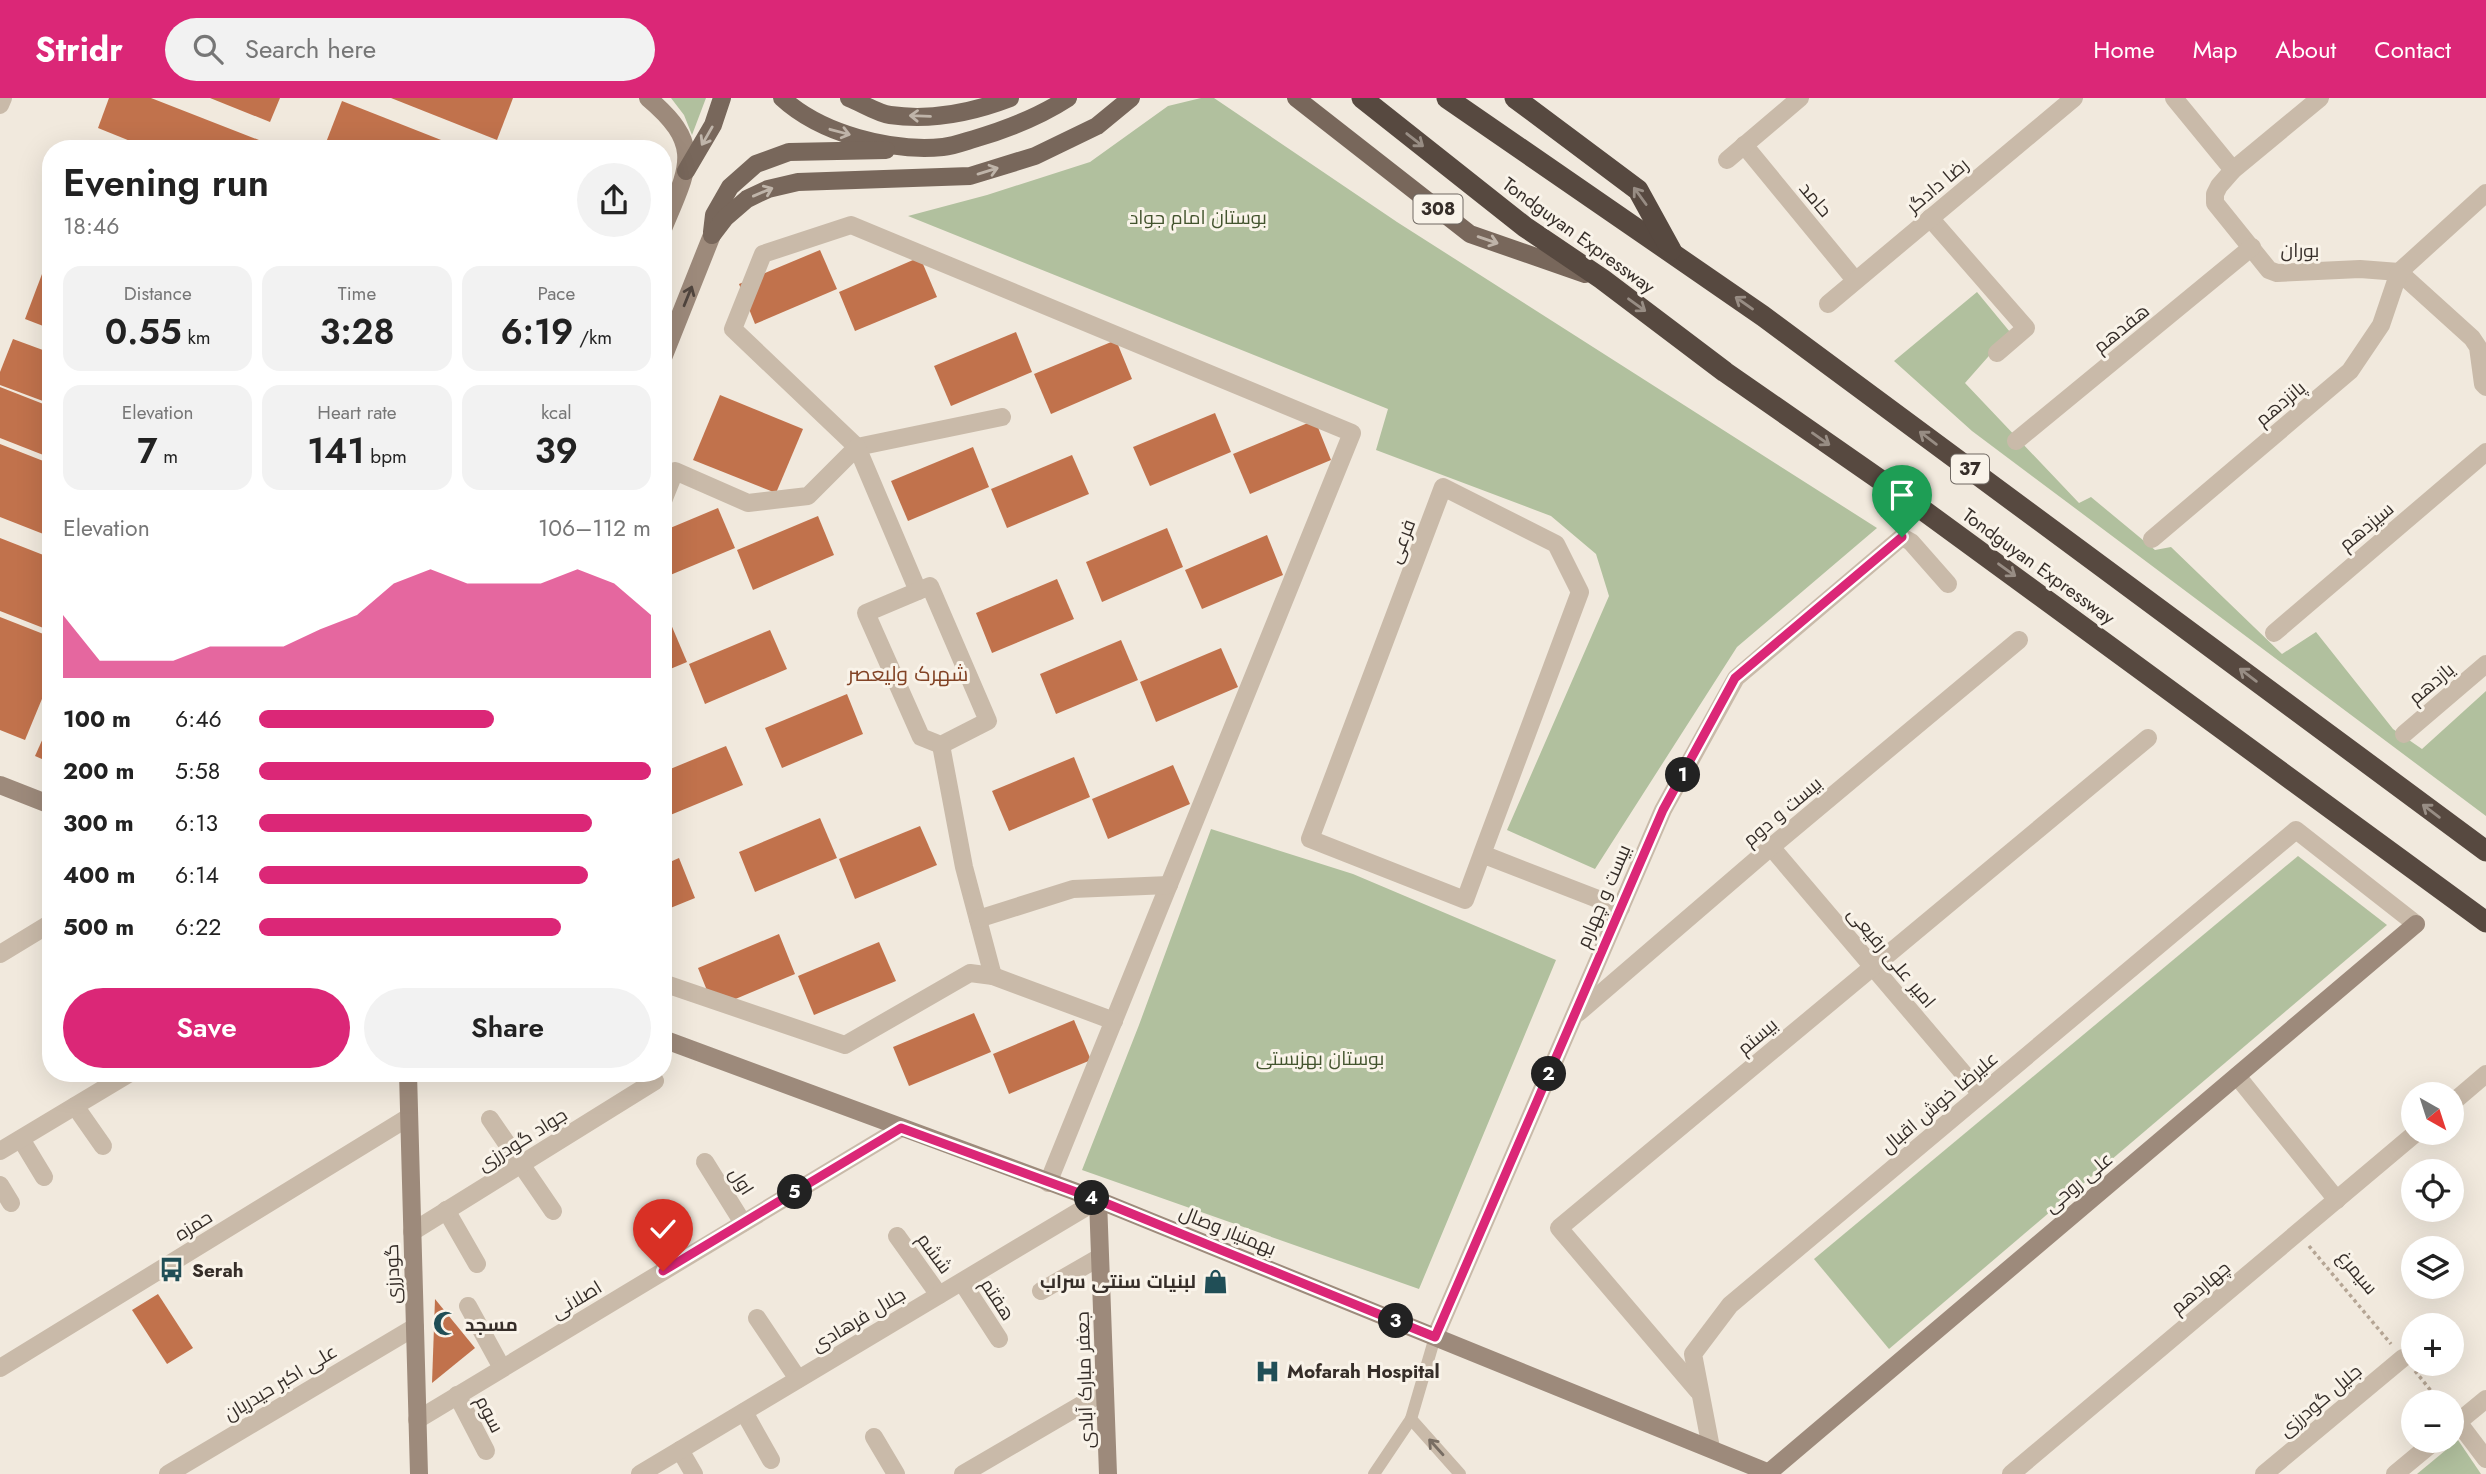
<!DOCTYPE html>
<meta charset="utf-8">
<style>
:root{--surface:#fff;--page:#f2f2f2;--text:#222;--muted:#767676;--accent:#db2777}
body{margin:0;font-family:Jost,Cairo,sans-serif;background:var(--page);color:var(--text);height:100vh;display:flex;flex-direction:column;font-size:26px;white-space:nowrap}
*{box-sizing:border-box;margin:0}
p{font-size:23px;color:var(--muted)}
.icon{flex:none;width:38px;height:38px;fill:none;stroke:currentColor;stroke-width:2;stroke-linecap:round;stroke-linejoin:round}
.map{position:relative;flex:1;overflow:hidden}
.side{position:absolute;left:42px;top:42px;width:630px;height:942px;display:flex;flex-direction:column;background:var(--surface);border-radius:28px;box-shadow:0 7px 28px #0002}
.side>*{flex:none}
.needle{width:46px;rotate:141deg}
.buttons{position:absolute;left:2401px;top:984px;display:grid;gap:14px}
.buttons a{display:grid;place-items:center;width:63px;height:63px;border-radius:50%;background:var(--surface);box-shadow:0 7px 28px #0002;font-size:35px}
.pin{position:absolute;display:grid;place-items:center;width:60px;height:60px;color:#fff;margin:-72px -30px;border-radius:50% 50% 50% 0;rotate:-45deg;box-shadow:0 0 7px #0007}
.pin .icon{rotate:45deg}
.km{position:absolute;width:35px;height:35px;margin:-18px;border-radius:50%;background:#222;color:#fff;font-size:19px;line-height:35px;text-align:center}
.round{display:grid;place-items:center;flex:none;width:74px;height:74px;border-radius:37px;background:var(--page)}
.summary{display:flex;align-items:center;justify-content:space-between;height:119px;padding:0 21px}
h1{font-size:38px;font-weight:600;line-height:52px}
.stats{display:grid;grid-template-columns:repeat(3,1fr);gap:10px;height:119px;padding:7px 21px}
.stats div{display:grid;align-content:center;border-radius:18px;background:var(--page);text-align:center}
.stats b{font-size:35px;font-weight:600}
.stats small{font-size:19px;font-weight:400}
.stats p{font-size:19px}
.chart{height:196px;padding:14px 21px}
.chart p{display:flex;justify-content:space-between}
.chart svg{width:100%;height:126px;margin-top:7px;fill:var(--accent);opacity:.7}
.button{display:flex;gap:14px;margin-top:auto;padding:14px 21px}
.button a{flex:1;height:80px;border-radius:42px;background:var(--accent);color:#fff;font-size:28px;font-weight:600;line-height:80px;text-align:center}
.button a+a{background:var(--page);color:var(--text)}
ul{padding:0 21px;list-style:none;font-size:23px}
li{display:grid;grid-template-columns:112px 84px 1fr;align-items:center;height:52px}
li i{height:18px;border-radius:9px;background:var(--accent)}
header{display:flex;align-items:center;gap:42px;box-sizing:border-box;height:98px;padding:0 35px;background:var(--accent);color:#fff}
header strong{font-size:33px}
nav{display:flex;gap:38px;margin-inline-start:auto;font-size:24px}
.search{width:490px;height:63px;background:var(--page);display:flex;align-items:center;gap:18px;box-sizing:border-box;padding:0 24px;border-radius:38px;color:var(--muted);font-size:26px}
.map>svg:first-child{display:block}
.green{fill:#b1c09e}
.building{fill:#c1724c}
.lines{fill:none;stroke-linecap:round;stroke-linejoin:round}
.path{stroke:#b5a594;stroke-width:3.5;stroke-dasharray:3.5 3.5;stroke-linecap:butt}
.lane{stroke:#c9baa9;stroke-width:12}
.street{stroke:#c9baa9;stroke-width:18}
.secondary{stroke:#9d8a7b;stroke-width:18}
.primary{stroke:#78675b;stroke-width:18}
.highway{stroke:#574940;stroke-width:21}
.oneway{stroke:#bfb4a9}
.oneway2{stroke:#988d84}
.oneway3{stroke:#50453e}
.oneway4{stroke:#786d63}
.route-casing{stroke:#fff;stroke-width:14}
.route{stroke:#db2777;stroke-width:9}
.labels{text-anchor:middle;stroke-width:6;stroke-linejoin:round;paint-order:stroke}
.shield{fill:#f9f3e9;stroke:#706963;stroke-width:2}
.shield-label{font-size:18px;font-weight:bold;fill:#362e29}
.street-label{font-size:19px;fill:#362e29;stroke:#f9f3e9}
.park-label{font-size:19px;fill:#43542e;stroke:#f9f3e9}
.poi-label{font-size:19px;font-weight:bold;fill:#362e29;stroke:#f9f3e9;text-anchor:start}
.neighbourhood-label{font-size:21px;fill:#824325;stroke:#f9f3e9}
</style>
<header>
<strong>Stridr</strong>
<div class="search"><svg class="icon" aria-label="search" viewBox="0 0 24 24"><circle cx="10" cy="10" r="6"/><path d="M15 15l6 6"/></svg>Search here</div>
<nav><a>Home</a><a>Map</a><a>About</a><a>Contact</a></nav>
</header>
<div class="map">
<svg width="2486" height="1376" viewBox="0 0 2486 1376">
<rect width="100%" height="100%" fill="#f1e9dd"/>
<g class="green">
<polygon points="671,0 706,0 692,37 684,17"/>
<polygon points="1201,0 1214,0 1397,124 1877,430 1737,549 1595,771 1507,732 1609,498 1596,456 1551,418 1376,352 1388,311 908,118 987,97 1090,64 1168,8"/>
<polygon points="1977,194 2010,234 1965,285 2079,405 2091,399 2155,452 2171,449 2282,556 2316,534 2393,631 2422,651 2486,593 2486,718 1972,333 1894,263"/>
<polygon points="1211,731 1353,776 1556,862 1419,1191 1082,1072 1139,927"/>
<polygon points="2298,758 2387,827 1889,1251 1814,1161"/>
<polygon points="2458,1342 2481,1376 2417,1376"/>
</g>
<g class="building">
<polygon points="109,0 151,0 264,44 261,51 150,51 98,30"/>
<polygon points="210,0 280,0 270,24"/>
<polygon points="391,0 513,0 497,42"/>
<polygon points="342,3 464,51 334,51 325,47"/>
<polygon points="820,152 837,191 755,226 739,186"/>
<polygon points="920,159 937,199 855,233 839,194"/>
<polygon points="42,176 51,180 51,231 25,221"/>
<polygon points="1016,234 1032,274 951,308 934,268"/>
<polygon points="13,241 51,255 51,306 0,287 0,274"/>
<polygon points="1116,242 1132,281 1051,316 1034,276"/>
<polygon points="0,289 51,309 51,360 0,340"/>
<polygon points="720,297 803,331 776,395 693,362"/>
<polygon points="1215,315 1231,354 1150,388 1133,349"/>
<polygon points="1315,322 1331,362 1250,396 1233,356"/>
<polygon points="0,346 51,366 51,439 0,419"/>
<polygon points="973,349 989,389 908,423 891,383"/>
<polygon points="1072,357 1089,396 1007,430 991,391"/>
<polygon points="718,410 735,450 663,480 663,433"/>
<polygon points="818,418 834,457 753,492 737,452"/>
<polygon points="1167,430 1183,469 1102,504 1086,464"/>
<polygon points="1267,437 1283,477 1202,511 1185,472"/>
<polygon points="0,440 51,460 51,533 0,513"/>
<polygon points="1057,481 1074,521 992,555 976,515"/>
<polygon points="0,519 51,539 51,579 25,642 0,632"/>
<polygon points="670,524 687,564 663,574 663,527"/>
<polygon points="770,532 787,571 705,606 689,566"/>
<polygon points="1121,542 1138,582 1056,616 1040,576"/>
<polygon points="1221,550 1238,589 1156,624 1140,584"/>
<polygon points="847,596 863,636 782,670 765,630"/>
<polygon points="48,629 51,630 51,665 35,658"/>
<polygon points="726,648 743,687 663,720 663,674"/>
<polygon points="1074,659 1090,699 1009,733 992,693"/>
<polygon points="1173,667 1190,706 1108,741 1092,701"/>
<polygon points="820,720 837,760 755,794 739,754"/>
<polygon points="920,728 937,767 855,801 839,761"/>
<polygon points="679,760 695,800 663,813 663,767"/>
<polygon points="779,836 795,876 714,910 698,870"/>
<polygon points="879,844 896,883 814,917 798,878"/>
<polygon points="974,915 991,954 909,988 893,949"/>
<polygon points="1074,922 1091,962 1009,996 993,956"/>
<polygon points="158,1196 193,1250 167,1266 132,1212"/>
<polygon points="435,1201 475,1250 432,1285"/>
</g>
<g class="lines">
<g class="path">
<polyline points="2309,1148 2391,1246"/>
<polyline points="2415,1273 2440,1304"/>
</g>
<g class="lane">
<polyline points="1411,1321 1460,1376"/>
<polyline points="1374,1376 1411,1321 1435,1239"/>
</g>
<g class="street">
<polyline points="2174,0 2233,72"/>
<polyline points="2320,0 2233,72 2219,88 2215,96 2215,105 2269,172 2277,175 2360,171 2399,174 2472,240 2478,249 2483,286 2486,289"/>
<polyline points="0,7 3,0"/>
<polyline points="1744,47 1855,182"/>
<polyline points="1727,62 1800,0"/>
<polyline points="1930,120 2026,230 1997,255"/>
<polyline points="1828,206 2074,0"/>
<polyline points="1002,319 857,349 733,231 763,156 851,127 1352,335 1048,1085"/>
<polyline points="2016,343 2252,149"/>
<polyline points="663,403 675,373 748,405 808,398 857,349 918,493"/>
<polyline points="2152,441 2350,273 2381,227 2399,174 2486,95"/>
<polygon points="930,488 988,623 941,647 921,639 866,515"/>
<polyline points="2274,535 2486,354"/>
<polyline points="2404,636 2486,566"/>
<polyline points="941,647 964,769 993,878"/>
<polyline points="1771,749 1981,996"/>
<polyline points="1482,756 1580,494 1556,446 1443,389 1310,741 1465,802 1482,756 1621,810"/>
<polyline points="978,821 1073,791 1169,787"/>
<polyline points="0,856 51,825"/>
<polyline points="663,885 845,947 970,875 993,878 1114,923"/>
<polyline points="1578,915 1771,749 2019,542"/>
<polyline points="2237,978 2337,1102"/>
<polyline points="2452,1005 2486,976"/>
<polyline points="75,1008 103,1048"/>
<polyline points="490,1021 553,1113"/>
<polyline points="21,1041 44,1079"/>
<polyline points="0,1053 130,975"/>
<polyline points="705,1064 743,1125"/>
<polyline points="0,1087 11,1105"/>
<polyline points="446,1112 477,1166"/>
<polyline points="412,1134 655,983"/>
<polyline points="897,1138 939,1197"/>
<polyline points="962,1184 999,1241"/>
<polyline points="1041,1193 1100,1159"/>
<polyline points="468,1208 502,1270"/>
<polyline points="757,1220 798,1281"/>
<polyline points="1435,1239 1663,712 1736,580 1902,439 1911,444 1948,486"/>
<polyline points="0,1270 409,1019"/>
<polyline points="1698,1293 1559,1130 2148,640"/>
<polyline points="457,1297 486,1353"/>
<polyline points="744,1314 771,1362"/>
<polyline points="417,1322 901,1030"/>
<polyline points="2458,1324 2486,1361"/>
<polyline points="2452,1329 2486,1301"/>
<polyline points="874,1339 896,1376"/>
<polyline points="1711,1350 1693,1256 1730,1207 2296,732 2416,826"/>
<polyline points="680,1352 694,1376"/>
<polyline points="168,1376 415,1229"/>
<polyline points="640,1376 1098,1102"/>
<polyline points="963,1376 1105,1293"/>
<polyline points="2011,1376 2417,1034"/>
<polyline points="2264,1376 2403,1260"/>
<polyline points="2395,1376 2436,1342"/>
</g>
<g class="secondary">
<path d="M648,0C705,48 688,70 663,131"/>
<polyline points="663,260 712,137"/>
<polyline points="0,687 51,707"/>
<polyline points="663,941 1098,1102 1772,1376"/>
<polyline points="408,975 419,1376"/>
<polyline points="1098,1102 1108,1376"/>
<polyline points="1767,1376 2416,826"/>
</g>
<g class="primary">
<path d="M782,0C821,36 891,54 943,49C953,48 964,44 974,41C1008,31 1039,19 1068,0"/>
<path d="M849,0C862,5 877,15 890,17C932,23 971,15 1010,0"/>
<polyline points="1296,0 1470,136 1585,176"/>
<polyline points="686,73 713,27 722,0"/>
<polyline points="712,134 714,117 730,89 756,66 789,54 886,52"/>
<polyline points="712,137 725,120 747,101 768,91 798,84 970,78 1035,58 1097,28 1131,0"/>
</g>
<g class="highway">
<polyline points="1362,0 1525,129 1602,181 1725,274 1912,404 2486,824"/>
<polyline points="1447,0 1763,218 2486,753"/>
<polyline points="1515,0 1638,92 1671,152"/>
</g>
</g>
<defs><path id="oneway-shaft" d="M-6 0H5M1.5-3L5.5 0L1.5 3" fill="none" stroke-width="1.6" stroke-linecap="round" stroke-linejoin="round" transform="scale(1.75)"/></defs>
<g class="oneway">
<use href="#oneway-shaft" transform="translate(920 18) rotate(-178)"/>
<use href="#oneway-shaft" transform="translate(840 34) rotate(15)"/>
<use href="#oneway-shaft" transform="translate(707 38) rotate(120)"/>
<use href="#oneway-shaft" transform="translate(988 73) rotate(-17)"/>
<use href="#oneway-shaft" transform="translate(763 94) rotate(-23)"/>
<use href="#oneway-shaft" transform="translate(1488 142) rotate(19)"/>
</g>
<g class="oneway2">
<use href="#oneway-shaft" transform="translate(1415 42) rotate(38)"/>
<use href="#oneway-shaft" transform="translate(1640 98) rotate(-126)"/>
<use href="#oneway-shaft" transform="translate(1744 205) rotate(-145)"/>
<use href="#oneway-shaft" transform="translate(1637 207) rotate(36)"/>
<use href="#oneway-shaft" transform="translate(1928 340) rotate(-143)"/>
<use href="#oneway-shaft" transform="translate(1821 341) rotate(35)"/>
<use href="#oneway-shaft" transform="translate(2007 472) rotate(36)"/>
<use href="#oneway-shaft" transform="translate(2248 577) rotate(-143)"/>
<use href="#oneway-shaft" transform="translate(2431 713) rotate(-143)"/>
</g>
<use class="oneway3" href="#oneway-shaft" transform="translate(688 198) rotate(-68)"/>
<use class="oneway4" href="#oneway-shaft" transform="translate(1436 1349) rotate(-132)"/>
<g class="lines">
<defs>
<polyline id="route" points="663,1173 901,1030 1098,1102 1435,1239 1663,712 1735,580 1902,439"/>
</defs>
<use href="#route" class="route-casing"/>
<use href="#route" class="route"/>
</g>
<defs>
<symbol id="bus-bare" viewBox="-9 -9 18 18"><path d="M-5-6H5V4H4V6H2V4H-2V6H-4V4H-5ZM-3.5-4V0h7V-4ZM-3.5 1.2v1.5H-2V1.2ZM2 1.2v1.5H3.5V1.2Z" fill="#204e56" stroke="#f9f3e9" stroke-width="2.5" paint-order="stroke"/></symbol>
<symbol id="shop-bare" viewBox="-9 -9 18 18"><path d="M-5-2.5h2.3a2.7 3.5 0 0 1 5.4 0H5L5.5 6h-11ZM-1.5-2.5h3a1.5 2.3 0 0 0-3 0Z" fill="#204e56" stroke="#f9f3e9" stroke-width="2.5" paint-order="stroke"/></symbol>
<symbol id="mosque-bare" viewBox="-9 -9 18 18"><path d="M3.5-4.9A6 6 0 1 0 3.5 4.9A5 5 0 1 1 3.5-4.9Z" fill="#204e56" stroke="#f9f3e9" stroke-width="2.5" paint-order="stroke"/></symbol>
<symbol id="hospital-bare" viewBox="-9 -9 18 18"><path d="M-5-5h3v3.5h4V-5h3V5h-3V1.5h-4V5h-3Z" fill="#204e56" stroke="#f9f3e9" stroke-width="2.5" paint-order="stroke"/></symbol>
</defs>
<g fill-rule="evenodd">
<use href="#bus-bare" x="154" y="1154" width="35" height="35"/>
<use href="#shop-bare" x="1198" y="1166" width="35" height="35"/>
<use href="#mosque-bare" x="428" y="1208" width="35" height="35"/>
<use href="#hospital-bare" x="1250" y="1256" width="35" height="35"/>
</g>
<g class="labels">
<g class="shield">
<rect x="1413.5" y="96.5" width="49" height="29" rx="5"/>
<rect x="1951" y="356.5" width="38" height="29" rx="5"/>
</g>
<g class="shield-label">
<text x="1438" y="117">308</text>
<text x="1970" y="377">37</text>
</g>
<g class="street-label">
<text transform="translate(1937 87) rotate(-40)" y="7">رضا دادگر</text>
<text transform="translate(1816 101) rotate(50)" y="7">حامد</text>
<text transform="translate(1579 137) rotate(36)" y="7">Tondguyan Expressway</text>
<text x="2300" y="159">بوران</text>
<text transform="translate(2121 230) rotate(-39)" y="7">هفدهم</text>
<text transform="translate(2280 305) rotate(-40)" y="7">پانزدهم</text>
<text transform="translate(2366 428) rotate(-40)" y="7">سیزدهم</text>
<text transform="translate(1401 443) rotate(-69)" y="7">فرعی</text>
<text transform="translate(2039 468) rotate(36)" y="7">Tondguyan Expressway</text>
<text transform="translate(2431 585) rotate(-40)" y="7">یازدهم</text>
<text transform="translate(1782 713) rotate(-40)" y="7">بیست و دوم</text>
<text transform="translate(1603 798) rotate(-67)" y="7">بیست و چهارم</text>
<text transform="translate(1892 859) rotate(50)" y="7">امیر علی رفیعی</text>
<text transform="translate(1757 938) rotate(-40)" y="7">بیستم</text>
<text transform="translate(1939 1004) rotate(-40)" y="7">علیرضا خوش اقبال</text>
<text transform="translate(522 1041) rotate(-32)" y="7">جواد گودرزی</text>
<text transform="translate(742 1083) rotate(58)" y="7">اول</text>
<text transform="translate(2078 1084) rotate(-40)" y="7">علی روحی</text>
<text transform="translate(193 1127) rotate(-32)" y="7">حمزه</text>
<text transform="translate(1228 1132) rotate(22)" y="7">بهمنیار وصال</text>
<text transform="translate(935 1155) rotate(54)" y="7">ششم</text>
<text transform="translate(2358 1174) rotate(50)" y="7">سیمرغ</text>
<text transform="translate(392 1176) rotate(-92)" y="7">گودرزی</text>
<text transform="translate(2200 1189) rotate(-40)" y="7">چهاردهم</text>
<text transform="translate(576 1201) rotate(-31)" y="7">اصلانی</text>
<text transform="translate(998 1201) rotate(57)" y="7">هفتم</text>
<text transform="translate(858 1221) rotate(-31)" y="7">جلال فرهادی</text>
<text transform="translate(1084 1282) rotate(-92)" y="7">جعفر مبارک آبادی</text>
<text transform="translate(280 1284) rotate(-31)" y="7">علی اکبر حیدریان</text>
<text transform="translate(2320 1302) rotate(-40)" y="7">جلیل گودرزی</text>
<text transform="translate(490 1316) rotate(63)" y="7">سوم</text>
</g>
<g class="park-label">
<text x="1198" y="126">بوستان امام جواد</text>
<text x="1320" y="967">بوستان بهزیستی</text>
</g>
<g class="poi-label">
<text x="192" y="1179">Serah</text>
<text x="1196" y="1190" text-anchor="end">لبنیات سنتی سراب</text>
<text x="465" y="1233">مسجد</text>
<text x="1287" y="1280">Mofarah Hospital</text>
</g>
<g class="neighbourhood-label">
<text x="908" y="583">شهرک ولیعصر</text>
</g>
</g>
</svg>
<div class="buttons">
<a><svg class="needle" viewBox="-14 -14 28 28"><path d="M0-13l5 13h-10z" fill="#e53935"/><path d="M0 13l5-13h-10z" fill="#767676"/></svg></a>
<a><svg class="icon" aria-label="locate" viewBox="0 0 24 24"><circle cx="12" cy="12" r="6"/><path d="M12 2v4M12 18v4M2 12h4M18 12h4"/></svg></a>
<a><svg class="icon" aria-label="layers" viewBox="0 0 24 24"><path d="M12 4l9 5-9 5-9-5zM3 14l9 5 9-5"/></svg></a>
<a>+</a>
<a>−</a>
</div>
<div class="pin" style="left:1902px;top:439px;background:#1e9e55"><svg class="icon" aria-label="arrive" viewBox="0 0 24 24"><path d="M6 21V4h12l-3 4 3 4H6"/></svg></div>
<div class="pin" style="left:663px;top:1173px;background:#d93025"><svg class="icon" aria-label="check" viewBox="0 0 24 24"><path d="M5 12l5 5 9-10"/></svg></div>
<b class="km" style="left:1683px;top:677px">1</b>
<b class="km" style="left:1549px;top:976px">2</b>
<b class="km" style="left:1396px;top:1223px">3</b>
<b class="km" style="left:1092px;top:1100px">4</b>
<b class="km" style="left:795px;top:1094px">5</b>
<section class="side">
<div class="summary"><div><h1>Evening run</h1><p>18:46</p></div><a class="round"><svg class="icon" aria-label="share" viewBox="0 0 24 24"><path d="M12 15V3M7 8l5-5 5 5M5 13v7h14v-7"/></svg></a></div>
<div class="stats">
<div><p>Distance</p><b>0.55<small> km</small></b></div>
<div><p>Time</p><b>3:28</b></div>
<div><p>Pace</p><b>6:19<small> /km</small></b></div>
</div>
<div class="stats">
<div><p>Elevation</p><b>7<small> m</small></b></div>
<div><p>Heart rate</p><b>141<small> bpm</small></b></div>
<div><p>kcal</p><b>39</b></div>
</div>
<div class="chart"><p><span>Elevation</span>106–112 m</p>
<svg viewBox="0 0 160 44" preserveAspectRatio="none"><path d="M0 44V22L10 38L20 38L30 38L40 33L50 33L60 33L70 27L80 22L90 11L100 6L110 11L120 11L130 11L140 6L150 11L160 22V44z"/></svg>
</div>
<ul>
<li><b>100 m</b>6:46<i style="width:60%"></i></li>
<li><b>200 m</b>5:58<i style="width:100%"></i></li>
<li><b>300 m</b>6:13<i style="width:85%"></i></li>
<li><b>400 m</b>6:14<i style="width:84%"></i></li>
<li><b>500 m</b>6:22<i style="width:77%"></i></li>
</ul>
<div class="button"><a>Save</a><a>Share</a></div>
</section>
</div>
